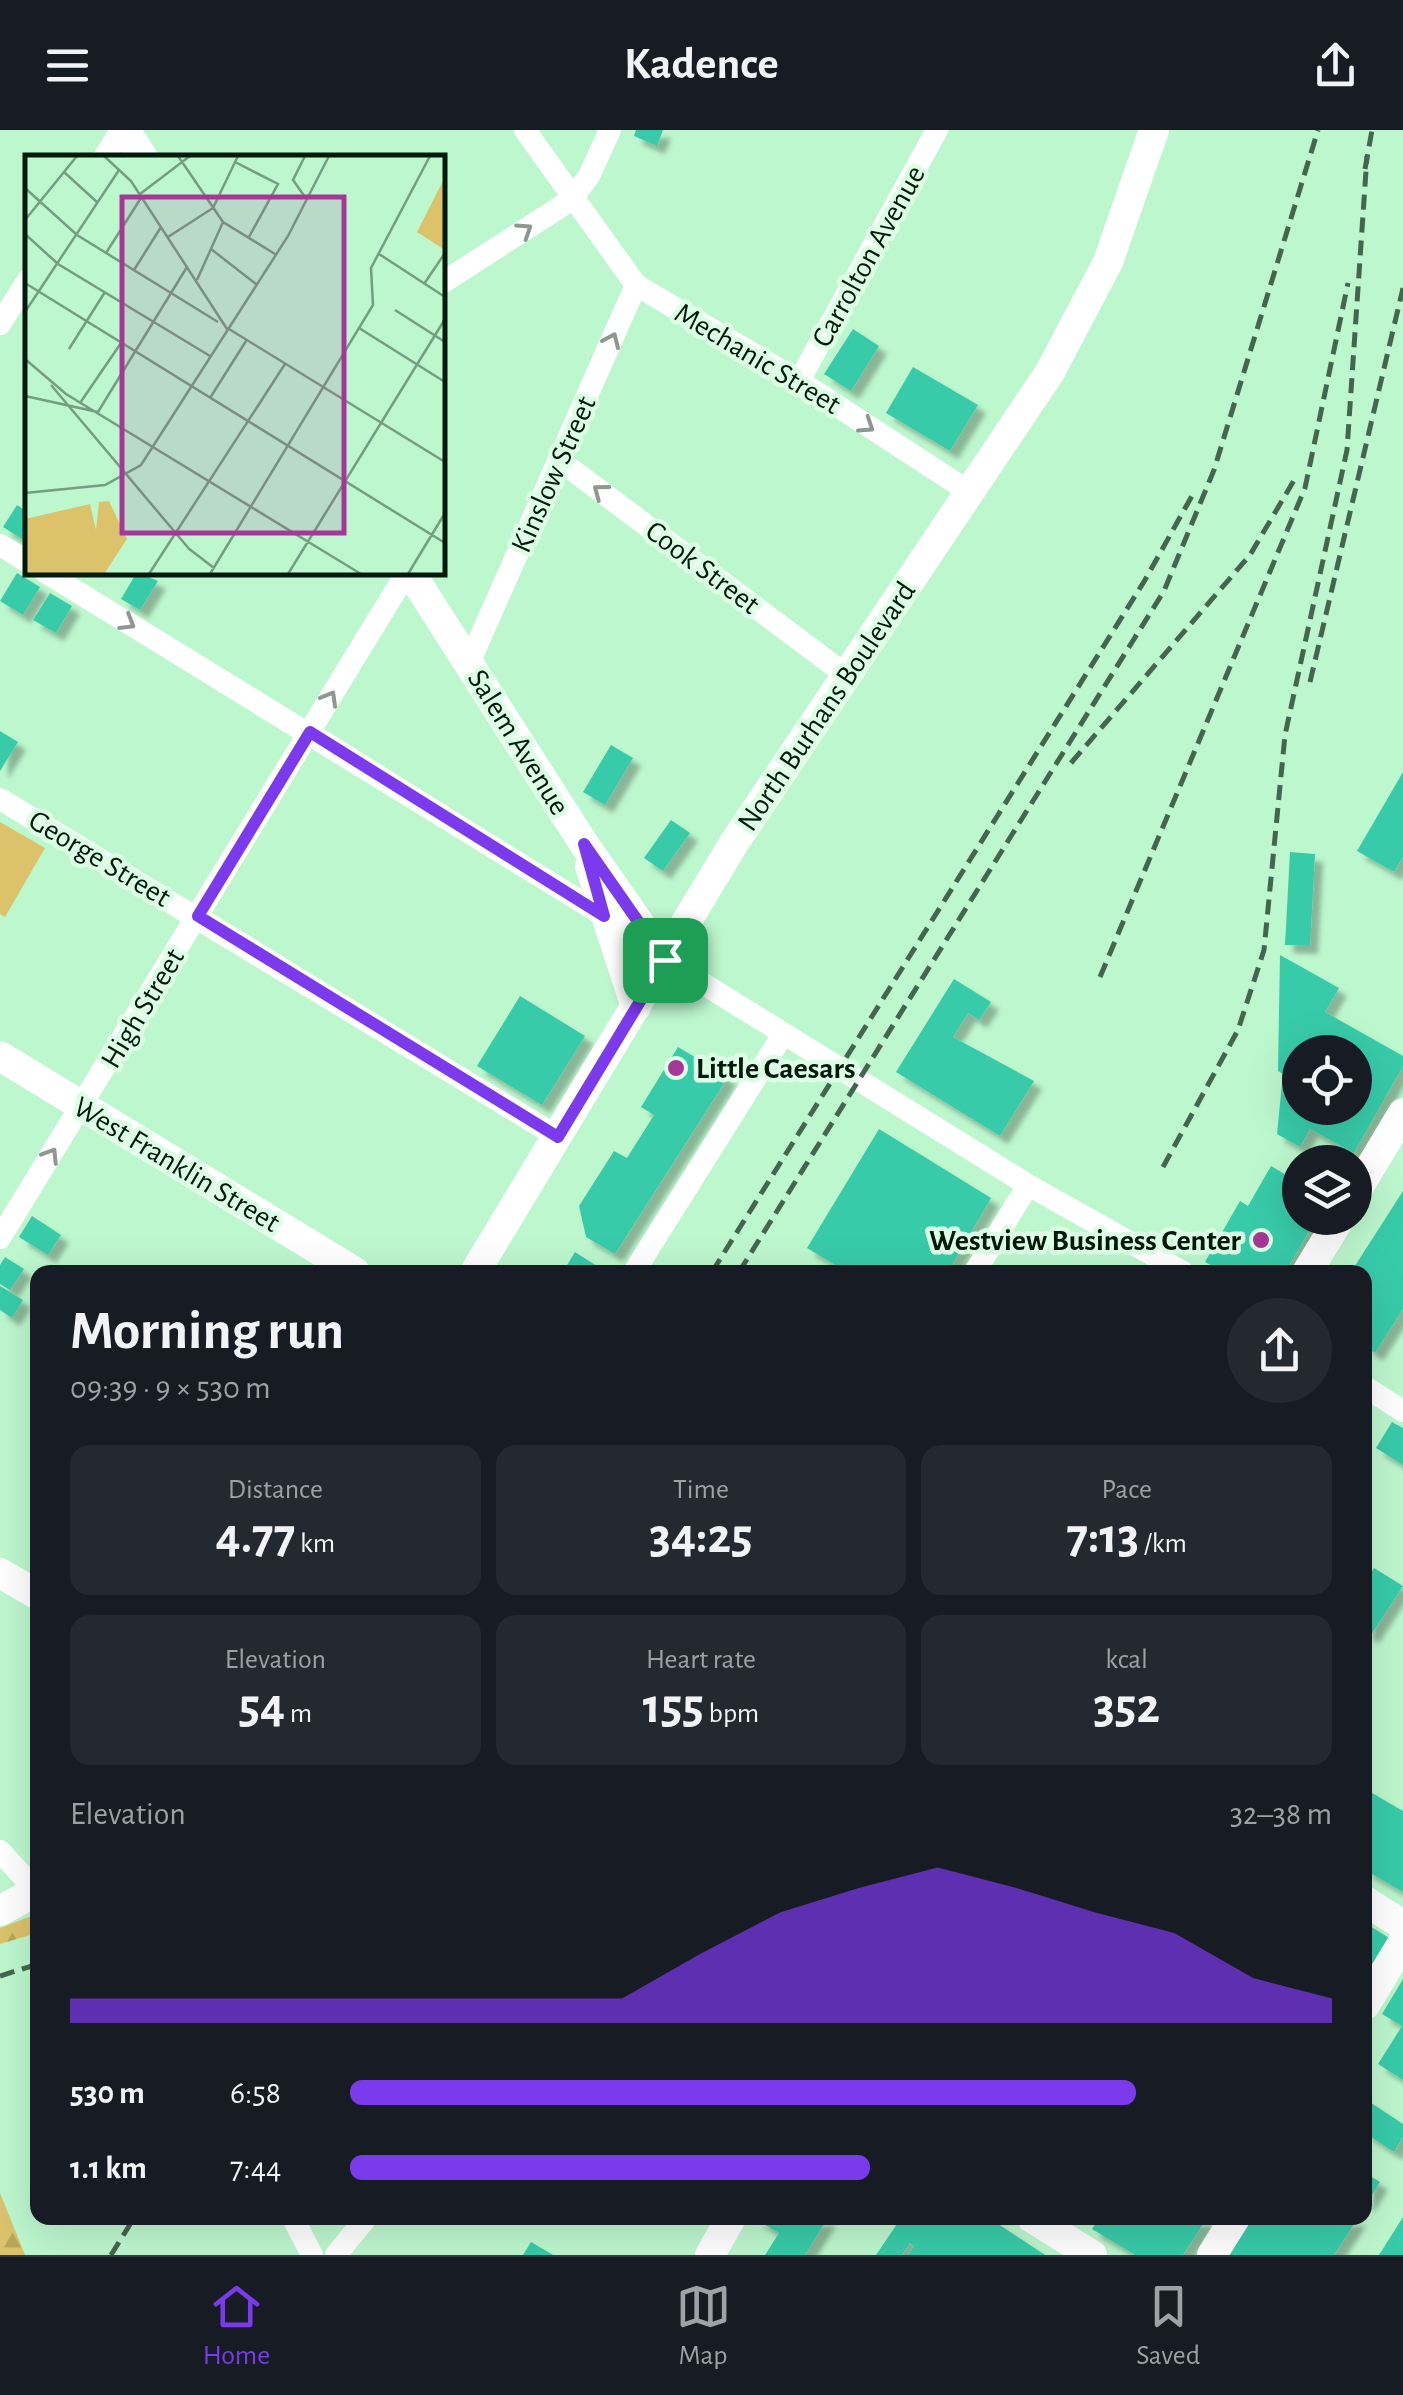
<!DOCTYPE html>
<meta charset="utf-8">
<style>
:root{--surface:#171b24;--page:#242831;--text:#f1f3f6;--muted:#9ea1a6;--line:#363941;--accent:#7c3aed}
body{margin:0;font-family:"Alegreya Sans",sans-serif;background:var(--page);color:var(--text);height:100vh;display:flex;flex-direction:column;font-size:38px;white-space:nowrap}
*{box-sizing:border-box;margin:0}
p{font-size:32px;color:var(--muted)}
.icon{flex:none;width:55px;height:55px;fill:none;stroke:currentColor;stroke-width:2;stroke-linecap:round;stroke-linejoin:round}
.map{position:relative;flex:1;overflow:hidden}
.panel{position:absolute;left:30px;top:1135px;width:1342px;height:960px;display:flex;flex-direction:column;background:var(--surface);border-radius:20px;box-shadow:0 10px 40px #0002}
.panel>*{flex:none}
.tools{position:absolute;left:1282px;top:905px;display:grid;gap:20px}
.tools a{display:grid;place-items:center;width:90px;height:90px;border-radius:50%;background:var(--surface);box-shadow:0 10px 40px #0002;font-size:50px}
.pin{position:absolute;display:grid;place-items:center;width:85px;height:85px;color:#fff;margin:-42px;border-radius:20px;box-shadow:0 5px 15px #0006}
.round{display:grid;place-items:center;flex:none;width:105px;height:105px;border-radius:52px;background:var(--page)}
.headline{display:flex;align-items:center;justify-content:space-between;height:170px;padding:0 40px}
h1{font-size:55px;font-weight:700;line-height:75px}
.figures{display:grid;grid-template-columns:repeat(3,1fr);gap:15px;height:170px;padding:10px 40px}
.figures div{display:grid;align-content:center;border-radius:20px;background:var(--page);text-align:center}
.figures b{font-size:50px;font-weight:700}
.figures small{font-size:28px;font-weight:400}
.figures p{font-size:28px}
.chart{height:280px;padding:20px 40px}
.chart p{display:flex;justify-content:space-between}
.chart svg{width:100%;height:180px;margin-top:10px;fill:var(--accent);opacity:.7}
ul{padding:0 40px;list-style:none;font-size:32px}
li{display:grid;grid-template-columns:160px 120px 1fr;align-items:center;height:75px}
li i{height:25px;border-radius:12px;background:var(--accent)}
header{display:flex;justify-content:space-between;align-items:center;height:130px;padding:0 40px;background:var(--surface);font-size:45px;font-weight:700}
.tab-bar{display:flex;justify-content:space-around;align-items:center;height:140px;border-top:2px solid var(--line);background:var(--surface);font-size:28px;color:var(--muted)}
.tab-bar a{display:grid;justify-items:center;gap:5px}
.tab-bar .on{color:var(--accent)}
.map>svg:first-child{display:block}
.green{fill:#dbc26b}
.forest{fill:url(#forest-firs)}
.building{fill:#37cba9;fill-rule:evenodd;filter:url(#shadow)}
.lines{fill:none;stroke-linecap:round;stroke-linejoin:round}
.minor{stroke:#fff;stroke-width:22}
.major{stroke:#fff;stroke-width:30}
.rail{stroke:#44664f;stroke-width:5;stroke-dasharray:15 8;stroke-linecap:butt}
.oneway{stroke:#8e9891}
.route-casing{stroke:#fff;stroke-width:20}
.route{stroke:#7c3aed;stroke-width:12}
.poi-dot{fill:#a53897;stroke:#dcfee5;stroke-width:4}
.labels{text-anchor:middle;stroke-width:9;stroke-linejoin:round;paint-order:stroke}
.street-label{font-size:30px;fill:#03190b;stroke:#dcfee5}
.poi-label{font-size:30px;font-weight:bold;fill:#03190b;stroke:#dcfee5;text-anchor:start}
.inset-road{fill:none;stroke:#739e80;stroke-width:2.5}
.view{fill:#a53897;fill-opacity:0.15;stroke:#a53897;stroke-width:5}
.inset-edge{fill:none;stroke:#03190b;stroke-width:5}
</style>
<header><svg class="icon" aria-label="menu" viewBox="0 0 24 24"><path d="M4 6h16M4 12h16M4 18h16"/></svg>Kadence<svg class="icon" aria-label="share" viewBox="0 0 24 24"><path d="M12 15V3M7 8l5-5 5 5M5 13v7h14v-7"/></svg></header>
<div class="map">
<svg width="1403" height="2125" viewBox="0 0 1403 2125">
<defs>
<pattern id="forest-firs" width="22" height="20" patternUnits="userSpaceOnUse" patternTransform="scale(2.5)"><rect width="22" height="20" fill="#dbc26b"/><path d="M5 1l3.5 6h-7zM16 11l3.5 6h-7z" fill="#baa65b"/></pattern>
<filter id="shadow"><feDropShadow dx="8" dy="8" stdDeviation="2.5" flood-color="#0004"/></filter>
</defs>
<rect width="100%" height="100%" fill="#bdf7ce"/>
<polygon class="green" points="0,692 45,718 5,787 0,784"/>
<g class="forest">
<polygon points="37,1784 37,1803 0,1814 0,1798"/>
<polygon points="0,2063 25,2125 0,2125"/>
</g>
<g class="building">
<polygon points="636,0 663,0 657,16 634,6"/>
<polygon points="853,199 879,216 851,261 824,244"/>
<polygon points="913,237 978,275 950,321 886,283"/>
<polygon points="17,375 28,382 28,401 22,409 3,397"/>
<polygon points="137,442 158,451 140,480 121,469"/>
<polygon points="17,443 40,457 23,485 0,471"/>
<polygon points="50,463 72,476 56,503 33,490"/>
<polygon points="0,601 18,612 0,641"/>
<polygon points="611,615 633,628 605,675 583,662"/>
<polygon points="1403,642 1403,727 1394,742 1357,721"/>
<polygon points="671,690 690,703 663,741 644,728"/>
<polygon points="1290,722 1315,724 1310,816 1285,815"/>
<path d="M1280,825L1339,858L1325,882L1403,926V936L1354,1023L1310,999L1300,1017L1277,1004L1283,944L1278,941ZM1300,922H1355V978H1300Z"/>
<polygon points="954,849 991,872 979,890 968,883 953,907 1034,951 1000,1006 896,942"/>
<polygon points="520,866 585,906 542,975 477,936"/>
<polygon points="678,917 728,947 615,1124 586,1107 579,1076 614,1021 627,1028 654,985 641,977"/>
<polygon points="879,999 991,1068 948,1142 840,1142 842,1139 807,1118"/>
<polygon points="1271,1036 1293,1049 1295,1045 1300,1048 1300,1088 1317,1088 1285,1142 1224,1142 1205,1132 1240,1071 1248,1076"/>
<polygon points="1403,1061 1403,1179 1375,1223 1365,1216 1365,1142 1351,1142"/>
<polygon points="32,1086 61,1105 48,1125 19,1107"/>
<polygon points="575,1122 603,1140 601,1142 563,1142"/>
<polygon points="5,1127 24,1139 10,1160 0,1154 0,1135"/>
<polygon points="0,1156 23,1170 12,1188 0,1180"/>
<polygon points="1392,1292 1403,1298 1403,1335 1376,1318"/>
<polygon points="1374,1438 1403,1456 1371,1505 1365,1502 1365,1452"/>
<polygon points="1365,1659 1403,1681 1403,1762 1365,1740"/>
<polygon points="1365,1793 1389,1808 1365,1846"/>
<polygon points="1403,1849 1403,1950 1378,1934 1402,1896 1382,1884"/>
<polygon points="1365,1969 1403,1994 1403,2007 1394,2022 1365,2003"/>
<polygon points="1365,2043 1380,2052 1365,2076"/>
<polygon points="1403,2087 1403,2125 1379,2125"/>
<polygon points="754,2088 828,2088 805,2125 765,2125 779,2103"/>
<polygon points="901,2088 989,2088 1045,2125 908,2125 914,2116 910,2113 902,2125 876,2125"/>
<polygon points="1099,2088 1207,2088 1183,2125 1135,2125 1092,2099"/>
<polygon points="1246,2088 1358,2088 1334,2125 1223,2125"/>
<polygon points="531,2112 553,2125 523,2125"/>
</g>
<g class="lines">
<g class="minor">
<polyline points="525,0 636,155 799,251 968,361"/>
<polyline points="104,28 121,0"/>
<polyline points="442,153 571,70 589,46 610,0"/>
<polyline points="0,194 28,150"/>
<polyline points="799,251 937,0"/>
<polyline points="559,330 846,545"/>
<polyline points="0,415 28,432"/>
<polyline points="45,442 603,785"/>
<polyline points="469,533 636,155"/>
<polyline points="0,669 558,1007"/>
<polyline points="665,830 1028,1055 1183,1142"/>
<polyline points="0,1108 407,442"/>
<polyline points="634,1142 782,906"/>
<polyline points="975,1142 1028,1055"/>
<polyline points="1365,1257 1403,1281"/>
<polyline points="0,1721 38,1763"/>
<polyline points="293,2088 312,2125"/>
<polyline points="336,2125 366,2088"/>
</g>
<g class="major">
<polyline points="125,0 143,28"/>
<polyline points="410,442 584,714 665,830"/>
<polyline points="590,736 636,877"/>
<polyline points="0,926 355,1142"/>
<polyline points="1355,1063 1403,983"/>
<polyline points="475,1142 734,713 1050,242 1108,132 1154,0"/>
<polyline points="1307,1142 1340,1088"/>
<polyline points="0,1443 38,1465"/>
<polyline points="1365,1771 1403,1795"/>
<polyline points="0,1781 38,1760"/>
<polyline points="1365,1875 1403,1812"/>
<polyline points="1032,2088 1092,2125"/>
<polyline points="710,2125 731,2088"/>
<polyline points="1212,2125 1235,2088"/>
</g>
<g class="rail">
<polyline points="1365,39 1372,0"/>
<polyline points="1310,552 1403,158"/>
<polyline points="1071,633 1250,425 1296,347"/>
<polyline points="1100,847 1305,358 1348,153"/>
<polyline points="1163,1037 1238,900 1264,820 1285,605 1347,320 1367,26"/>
<polyline points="712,1142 1145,450 1193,364"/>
<polyline points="739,1142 1164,461 1214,340 1318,0"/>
<polyline points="0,1846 38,1834"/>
<polyline points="111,2125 134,2088"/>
</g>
</g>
<defs><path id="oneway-chevron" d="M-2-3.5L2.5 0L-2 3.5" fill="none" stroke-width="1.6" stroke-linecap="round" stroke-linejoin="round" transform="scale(2.5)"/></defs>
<g class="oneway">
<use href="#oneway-chevron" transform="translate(525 100) rotate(-33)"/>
<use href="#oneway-chevron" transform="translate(612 210) rotate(-66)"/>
<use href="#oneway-chevron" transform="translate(867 296) rotate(33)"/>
<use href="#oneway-chevron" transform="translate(600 361) rotate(-143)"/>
<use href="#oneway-chevron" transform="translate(128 493) rotate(31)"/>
<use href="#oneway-chevron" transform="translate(330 568) rotate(-60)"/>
<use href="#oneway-chevron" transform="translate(51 1025) rotate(-58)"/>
</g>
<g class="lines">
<defs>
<polygon id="route" points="310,602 604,786 584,714 665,830 558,1007 198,786"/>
</defs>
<use href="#route" class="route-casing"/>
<use href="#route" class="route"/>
</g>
<g class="poi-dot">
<circle cx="676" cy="938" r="10"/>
<circle cx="1261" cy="1110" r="10"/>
</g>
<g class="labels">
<g class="street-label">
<text transform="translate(868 126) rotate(-61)" y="10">Carrolton Avenue</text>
<text transform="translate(758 228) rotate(31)" y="10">Mechanic Street</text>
<text transform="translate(553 344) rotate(-66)" y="10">Kinslow Street</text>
<text transform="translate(703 437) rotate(37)" y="10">Cook Street</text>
<text transform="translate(826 576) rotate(-56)" y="10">North Burhans Boulevard</text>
<text transform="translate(519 612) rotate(58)" y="10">Salem Avenue</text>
<text transform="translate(100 728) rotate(31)" y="10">George Street</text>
<text transform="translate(142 878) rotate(-59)" y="10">High Street</text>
<text transform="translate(177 1034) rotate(31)" y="10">West Franklin Street</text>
</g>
<g class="poi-label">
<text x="696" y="948">Little Caesars</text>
<text x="1241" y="1120" text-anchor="end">Westview Business Center</text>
</g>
</g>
<g transform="translate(25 25)">
<rect width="420" height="420" fill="#bdf7ce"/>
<path d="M84,346L102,384L79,419H0V364L65,349L71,375L74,347Z" fill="#dbc26b"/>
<path d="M420,22V95L392,77Z" fill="#dbc26b"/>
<path class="inset-road" d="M79,1L106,26L202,174M153,1L198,67L250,99M210,7L253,29L224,82M39,17L73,48M0,33L52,80L193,167M115,39L165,1M280,42L268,25L280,1M0,65L52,1M0,79L33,109L185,201M143,82L188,53L213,1M186,94L231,129M81,98L116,43M354,99L420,142M109,115L136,72M172,125L198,67M0,128L420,388M399,129L420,98M370,155L420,187M0,157L94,15M334,173L420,227M204,174L420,307M44,194L80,137M0,204L41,239L336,419M26,230L165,395M0,241L73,257L162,112M185,243L221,186M55,248L96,188M0,338L80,330L116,310L263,81L304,1M163,393L189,413M124,419L260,209M185,419L348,150L346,113L405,1M263,419L420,164M383,419L420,358"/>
<path class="view" d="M97,42H319V378H97Z"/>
<rect width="420" height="420" class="inset-edge"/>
</g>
</svg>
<div class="tools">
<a><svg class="icon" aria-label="locate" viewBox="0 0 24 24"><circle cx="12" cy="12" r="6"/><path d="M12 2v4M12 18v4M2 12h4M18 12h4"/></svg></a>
<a><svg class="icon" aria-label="layers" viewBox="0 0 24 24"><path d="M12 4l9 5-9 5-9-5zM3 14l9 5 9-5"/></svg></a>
</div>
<div class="pin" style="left:665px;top:830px;background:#1e9e55"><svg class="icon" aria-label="arrive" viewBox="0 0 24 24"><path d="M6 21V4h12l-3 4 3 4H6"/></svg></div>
<section class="panel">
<div class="headline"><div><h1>Morning run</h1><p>09:39 · 9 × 530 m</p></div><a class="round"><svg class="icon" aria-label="share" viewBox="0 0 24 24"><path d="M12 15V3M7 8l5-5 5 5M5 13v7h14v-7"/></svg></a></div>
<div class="figures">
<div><p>Distance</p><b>4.77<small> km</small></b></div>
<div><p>Time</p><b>34:25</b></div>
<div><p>Pace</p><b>7:13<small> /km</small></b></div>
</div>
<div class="figures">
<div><p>Elevation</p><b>54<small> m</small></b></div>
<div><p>Heart rate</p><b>155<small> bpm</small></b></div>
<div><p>kcal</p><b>352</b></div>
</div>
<div class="chart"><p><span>Elevation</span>32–38 m</p>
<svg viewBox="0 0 160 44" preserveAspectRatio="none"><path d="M0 44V38L10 38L20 38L30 38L40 38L50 38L60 38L70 38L80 27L90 17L100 11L110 6L120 11L130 17L140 22L150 33L160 38V44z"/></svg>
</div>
<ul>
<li><b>530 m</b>6:58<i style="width:80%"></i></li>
<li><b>1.1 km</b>7:44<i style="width:53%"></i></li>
</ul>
</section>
</div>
<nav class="tab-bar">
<a class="on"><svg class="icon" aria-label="home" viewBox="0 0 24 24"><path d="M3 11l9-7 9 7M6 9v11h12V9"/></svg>Home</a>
<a><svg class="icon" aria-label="map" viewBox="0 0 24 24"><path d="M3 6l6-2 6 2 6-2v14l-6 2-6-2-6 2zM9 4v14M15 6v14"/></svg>Map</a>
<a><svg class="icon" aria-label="saved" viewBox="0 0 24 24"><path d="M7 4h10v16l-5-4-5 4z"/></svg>Saved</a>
</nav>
